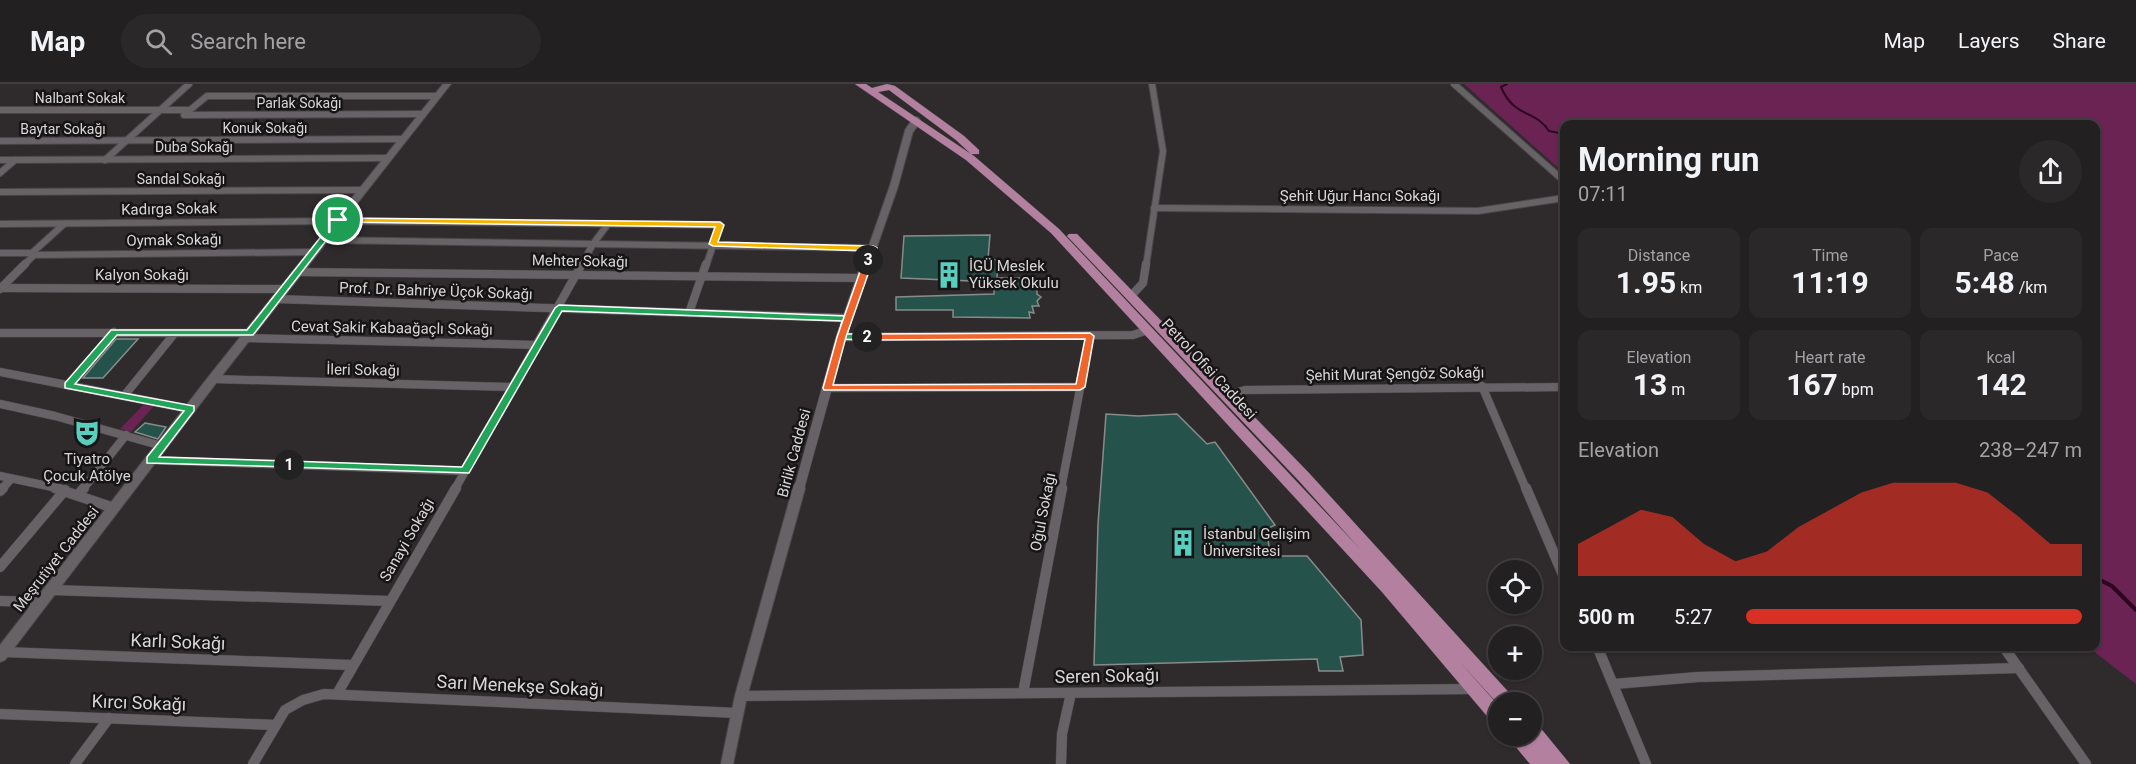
<!DOCTYPE html>
<meta charset="utf-8">
<style>
:root{--surface:#232022;--page:#2b282a;--text:#f1f3f6;--muted:#a3a3a5;--line:#403e40;--accent:#d93025}
body{margin:0;font-family:Roboto,sans-serif;background:var(--page);color:var(--text);height:100vh;display:flex;flex-direction:column;font-size:22px;white-space:nowrap}
*{box-sizing:border-box;margin:0}
p{font-size:20px;color:var(--muted)}
.icon{flex:none;width:33px;height:33px;fill:none;stroke:currentColor;stroke-width:2;stroke-linecap:round;stroke-linejoin:round}
.map{position:relative;flex:1;overflow:hidden}
.side{position:absolute;left:1560px;top:36px;width:540px;height:531px;display:flex;flex-direction:column;background:var(--surface);border-radius:12px;box-shadow:0 2px 4px #0004,0 0 0 2px var(--line)}
.side>*{flex:none}
.buttons{position:absolute;left:1488px;top:476px;display:grid;gap:12px}
.buttons a{display:grid;place-items:center;width:54px;height:54px;border-radius:50%;background:var(--surface);box-shadow:0 2px 4px #0004,0 0 0 2px var(--line);font-size:30px}
.pin{position:absolute;display:grid;place-items:center;width:51px;height:51px;color:#fff;margin:-26px;border:3px solid #fff;border-radius:50%;box-shadow:0 2px 6px #0007}
.km{position:absolute;width:30px;height:30px;margin:-15px;border-radius:50%;background:#222;color:#fff;font-size:16px;line-height:30px;text-align:center}
.round{display:grid;place-items:center;flex:none;width:63px;height:63px;border-radius:32px;background:var(--page)}
.overview{display:flex;align-items:center;justify-content:space-between;height:102px;padding:0 18px}
h1{font-size:33px;font-weight:700;line-height:45px}
.figures{display:grid;grid-template-columns:repeat(3,1fr);gap:9px;height:102px;padding:6px 18px}
.figures div{display:grid;align-content:center;border-radius:12px;background:var(--page);text-align:center}
.figures b{font-size:30px;font-weight:700}
.figures small{font-size:16px;font-weight:400}
.figures p{font-size:16px}
.chart{height:168px;padding:12px 18px}
.chart p{display:flex;justify-content:space-between}
.chart svg{width:100%;height:108px;margin-top:6px;fill:var(--accent);opacity:.7}
ul{padding:0 18px;list-style:none;font-size:20px}
li{display:grid;grid-template-columns:96px 72px 1fr;align-items:center;height:45px}
li i{height:15px;border-radius:8px;background:var(--accent)}
header{display:flex;align-items:center;gap:36px;box-sizing:border-box;height:84px;padding:0 30px;background:var(--surface);border-bottom:2px solid var(--line)}
header strong{font-size:28px}
nav{display:flex;gap:33px;margin-inline-start:auto;font-size:21px}
.search{width:420px;height:54px;background:var(--page);display:flex;align-items:center;gap:15px;box-sizing:border-box;padding:0 21px;border-radius:33px;color:var(--muted);font-size:22px}
.map>svg:first-child{display:block}
.green{fill:#6a2352}
.lines{fill:none;stroke-linecap:round;stroke-linejoin:round}
.stream-far1{stroke:#2d0520;stroke-width:2}
.stream{stroke:#2d0520;stroke-width:4}
.building{fill:#26524c;stroke:#878c8b;stroke-width:1.5}
.minor-far2-casing{stroke:#494648;stroke-width:8}
.minor-far1-casing{stroke:#494648;stroke-width:9}
.minor-casing{stroke:#494648;stroke-width:11}
.tertiary-far2-casing{stroke:#494648;stroke-width:10}
.tertiary-far1-casing{stroke:#494648;stroke-width:11}
.tertiary-casing{stroke:#494648;stroke-width:14}
.secondary-casing{stroke:#494648;stroke-width:2}
.primary-casing{stroke:#494648;stroke-width:1}
.minor-far2{stroke:#676265;stroke-width:6}
.minor-far1{stroke:#676265;stroke-width:8}
.minor{stroke:#676265;stroke-width:10}
.tertiary-far2{stroke:#676265;stroke-width:8}
.tertiary-far1{stroke:#676265;stroke-width:10}
.tertiary{stroke:#676265;stroke-width:12}
.secondary{fill:#676265;fill-rule:evenodd}
.primary{fill:#b3819f;fill-rule:evenodd}
.split-1{fill:#22a559;stroke:#fff;stroke-width:1.5}
.split-2{fill:#22a559;stroke:#fff;stroke-width:1.5}
.split-3{fill:#f0652b;stroke:#fff;stroke-width:1.5}
.split-4{fill:#f5b400;stroke:#fff;stroke-width:1.5}
.labels{text-anchor:middle;stroke-width:5;stroke-linejoin:round;paint-order:stroke}
.far-street-label{font-size:14px;fill:#d8d6d7;stroke:#161415}
.street-label{font-size:15px;fill:#d8d6d7;stroke:#161415}
.poi-label{font-size:15px;fill:#d8d6d7;stroke:#161415;text-anchor:start}
.near-street-label{font-size:18px;fill:#d8d6d7;stroke:#161415}
</style>
<header>
<strong>Map</strong>
<div class="search"><svg class="icon" aria-label="search" viewBox="0 0 24 24"><circle cx="10" cy="10" r="6"/><path d="M15 15l6 6"/></svg>Search here</div>
<nav><a>Map</a><a>Layers</a><a>Share</a></nav>
</header>
<div class="map">
<svg width="2136" height="680" viewBox="0 0 2136 680">
<rect width="100%" height="100%" fill="#2f2b2d"/>
<g class="green">
<polygon points="1464,0 2136,0 2136,600 2088,563 2096,562 2096,40 1564,40 1564,89"/>
<polygon points="144,320 155,321 131,348 120,345"/>
</g>
<g class="lines">
<path class="stream-far1" d="M1507,0L1501,3C1514,34 1536,26 1549,47L1564,50"/>
<polyline class="stream" points="2096,494 2112,502 2136,526"/>
</g>
<g class="building">
<polygon points="990,151 988,175 998,176 997,194 1027,194 1026,198 1032,198 1031,203 1037,203 1037,210 1041,213 1037,217 1039,222 1032,222 1034,229 1029,228 1030,234 953,233 953,226 896,226 896,213 994,210 994,198 901,194 904,152"/>
<polygon points="116,255 138,255 103,294 83,294"/>
<polygon points="1106,330 1138,332 1177,330 1207,360 1215,358 1275,441 1267,445 1270,472 1307,472 1361,536 1363,571 1340,573 1343,587 1319,587 1317,575 1094,581 1098,440"/>
<polygon points="145,339 166,343 158,355 135,348"/>
</g>
<g class="lines">
<defs>
<g id="minor-far2">
<polyline points="1454,0 1564,97"/>
<polyline points="0,26 190,26 207,12 437,12"/>
<polyline points="184,31 423,30"/>
<polyline points="0,57 403,55"/>
<polyline points="0,76 388,74"/>
<polyline points="105,76 189,0"/>
<polyline points="0,89 15,76"/>
<polyline points="0,108 363,106"/>
<polyline points="1154,124 1478,127 1564,114"/>
<polyline points="0,140 338,137 720,141 706,182"/>
<polyline points="323,156 873,164"/>
<polyline points="0,169 32,169"/>
<polyline points="34,171 314,168"/>
<polyline points="23,182 34,171 32,169 64,140"/>
<polyline points="581,182 593,160 608,140"/>
<polyline points="1146,182 1163,67 1152,0"/>
</g>
<g id="minor-far1">
<polyline points="297,188 862,194"/>
<polyline points="0,204 284,205"/>
<polyline points="0,205 25,180"/>
<polyline points="1131,212 1143,199 1146,180"/>
<polyline points="276,215 847,234"/>
<polyline points="689,229 706,180"/>
<polyline points="0,249 249,249"/>
<polyline points="841,253 1133,251 1148,246"/>
<polyline points="245,254 538,261"/>
<polyline points="0,288 190,325"/>
<polyline points="213,295 514,303"/>
<polyline points="69,302 114,248"/>
<polyline points="1482,302 1526,405"/>
<polyline points="827,304 1080,303"/>
<polyline points="1227,311 1245,306 1564,303"/>
<polyline points="124,312 174,250"/>
<polyline points="0,320 55,332 162,362"/>
<polyline points="151,376 465,387"/>
<polyline points="0,392 62,405"/>
<polyline points="2,405 10,396"/>
<polyline points="83,405 126,351"/>
<polyline points="455,405 582,180"/>
<polyline points="1061,405 1090,252"/>
</g>
<g id="minor">
<polyline points="55,404 114,424"/>
<polyline points="1526,404 1564,493"/>
<polyline points="0,407 3,404"/>
<polyline points="78,411 84,404"/>
<polyline points="0,483 65,406"/>
<polyline points="52,506 389,517"/>
<polyline points="0,517 42,518"/>
<polyline points="1597,562 1646,680"/>
<polyline points="2003,562 2086,680"/>
<polyline points="3,568 351,581"/>
<polyline points="1614,600 1698,593 2019,584"/>
<polyline points="1023,609 1062,404"/>
<polyline points="337,610 456,404"/>
<polyline points="741,612 1473,605"/>
<polyline points="0,630 276,641"/>
<polyline points="75,680 109,634"/>
<polyline points="253,680 285,626 303,616 324,610 737,629"/>
<polyline points="1061,680 1062,650 1071,609"/>
</g>
<polyline id="tertiary-far2" points="866,182 894,102 909,47 916,37"/>
<polyline id="tertiary-far1" points="799,405 841,253 866,180"/>
<polyline id="tertiary" points="727,680 741,612 799,404"/>
<polygon id="secondary" points="443,0 451,0 217,298 5,576 0,578 0,561 209,292"/>
<g id="primary">
<polygon points="855,0 866,0 872,4 887,0 895,2 964,52 979,66 979,70 971,70 956,56 889,6 878,8 974,72 1059,145 1361,466 1299,397 1067,152 1069,150 1077,150 1309,389 1513,613 1515,618 1498,618 1498,620 1459,577 1498,621 1498,640 1492,638 1382,508 1051,149 966,76"/>
<polygon points="1532,638 1538,641 1570,680 1530,680 1506,651 1532,651"/>
</g>
</defs>
<use href="#minor-far2" class="minor-far2-casing"/>
<use href="#minor-far1" class="minor-far1-casing"/>
<use href="#minor" class="minor-casing"/>
<use href="#tertiary-far2" class="tertiary-far2-casing"/>
<use href="#tertiary-far1" class="tertiary-far1-casing"/>
<use href="#tertiary" class="tertiary-casing"/>
<use href="#secondary" class="secondary-casing"/>
<use href="#primary" class="primary-casing"/>
<use href="#minor-far2" class="minor-far2"/>
<use href="#minor-far1" class="minor-far1"/>
<use href="#minor" class="minor"/>
<use href="#tertiary-far2" class="tertiary-far2"/>
<use href="#tertiary-far1" class="tertiary-far1"/>
<use href="#tertiary" class="tertiary"/>
<use href="#secondary" class="secondary"/>
<use href="#primary" class="primary"/>
</g>
<polygon class="split-1" points="335,135 342,136 253,251 117,251 75,300 194,322 194,327 159,373 289,377 294,381 292,383 147,379 147,373 184,327 65,304 65,299 111,246 247,246"/>
<polygon class="split-2" points="559,221 847,232 852,234 847,250 867,250 872,253 867,256 838,255 842,237 562,227 469,389 285,383 284,381 289,377 462,383 555,224"/>
<polygon class="split-3" points="868,173 873,176 846,253 833,301 1076,300 1085,255 867,256 863,253 867,250 1090,249 1094,252 1085,303 1080,306 824,306 823,304 837,253 864,176"/>
<polygon class="split-4" points="338,134 720,138 724,141 718,158 873,162 877,164 873,176 868,178 864,176 868,167 713,162 709,160 715,143 335,138 335,135"/>
<defs>
<symbol id="building-bare" viewBox="-9 -9 18 18"><path d="M-4-6H4V6H1V3H-1V6H-4ZM-2.5-4.3h1.7v1.8h-1.7ZM.8-4.3h1.7v1.8H.8ZM-2.5-1h1.7V.8h-1.7ZM.8-1h1.7V.8H.8Z" fill="#58cebf" stroke="#161415" stroke-width="2.5" paint-order="stroke"/></symbol>
<symbol id="theatre-bare" viewBox="-9 -9 18 18"><path d="M-5-5.5Q0-4 5-5.5V0Q5 5 0 6Q-5 5-5 0ZM-3.3-2.5H-1v1.5H-3.3ZM1-2.5H3.3v1.5H1ZM-2.8 1Q0 5.5 2.8 1Z" fill="#58cebf" stroke="#161415" stroke-width="2.5" paint-order="stroke"/></symbol>
</defs>
<g fill-rule="evenodd">
<use href="#building-bare" x="930" y="172" width="38" height="38"/>
<use href="#theatre-bare" x="68" y="330" width="38" height="38"/>
<use href="#building-bare" x="1164" y="440" width="38" height="38"/>
</g>
<g class="labels">
<g class="far-street-label">
<text x="80" y="19">Nalbant Sokak</text>
<text x="299" y="24">Parlak Sokağı</text>
<text x="265" y="49">Konuk Sokağı</text>
<text x="63" y="50">Baytar Sokağı</text>
<text x="194" y="68">Duba Sokağı</text>
<text x="181" y="100">Sandal Sokağı</text>
</g>
<g class="street-label">
<text x="1360" y="117">Şehit Uğur Hancı Sokağı</text>
<text transform="translate(169 125) rotate(-1)" y="5">Kadırga Sokak</text>
<text transform="translate(174 156) rotate(-1)" y="5">Oymak Sokağı</text>
<text transform="translate(580 177) rotate(1)" y="5">Mehter Sokağı</text>
<text x="142" y="196">Kalyon Sokağı</text>
<text transform="translate(436 207) rotate(2)" y="5">Prof. Dr. Bahriye Üçok Sokağı</text>
<text transform="translate(392 244) rotate(1)" y="5">Cevat Şakir Kabaağaçlı Sokağı</text>
<text transform="translate(1209 285) rotate(47)" y="5">Petrol Ofisi Caddesi</text>
<text transform="translate(363 286) rotate(1)" y="5">İleri Sokağı</text>
<text transform="translate(1395 290) rotate(-1)" y="5">Şehit Murat Şengöz Sokağı</text>
<text transform="translate(794 369) rotate(-75)" y="5">Birlik Caddesi</text>
<text transform="translate(1043 428) rotate(-79)" y="5">Oğul Sokağı</text>
<text transform="translate(407 456) rotate(-60)" y="5">Sanayi Sokağı</text>
<text transform="translate(56 475) rotate(-52)" y="5">Meşrutiyet Caddesi</text>
</g>
<g class="poi-label">
<text x="969" y="187">İGÜ Meslek<tspan x="969" dy="17">Yüksek Okulu</tspan></text>
<text x="87" y="380" text-anchor="middle">Tiyatro<tspan x="87" dy="17">Çocuk Atölye</tspan></text>
<text x="1203" y="455">İstanbul Gelişim<tspan x="1203" dy="17">Üniversitesi</tspan></text>
</g>
<g class="near-street-label">
<text transform="translate(178 558) rotate(2)" y="6">Karlı Sokağı</text>
<text transform="translate(1107 592) rotate(-1)" y="6">Seren Sokağı</text>
<text transform="translate(520 602) rotate(3)" y="6">Sarı Menekşe Sokağı</text>
<text transform="translate(139 619) rotate(2)" y="6">Kırcı Sokağı</text>
</g>
</g>
</svg>
<div class="buttons">
<a><svg class="icon" aria-label="locate" viewBox="0 0 24 24"><circle cx="12" cy="12" r="6"/><path d="M12 2v4M12 18v4M2 12h4M18 12h4"/></svg></a>
<a>+</a>
<a>−</a>
</div>
<div class="pin" style="left:338px;top:136px;background:#1e9e55"><svg class="icon" aria-label="arrive" viewBox="0 0 24 24"><path d="M6 21V4h12l-3 4 3 4H6"/></svg></div>
<b class="km" style="left:289px;top:381px">1</b>
<b class="km" style="left:867px;top:253px">2</b>
<b class="km" style="left:868px;top:176px">3</b>
<section class="side">
<div class="overview"><div><h1>Morning run</h1><p>07:11</p></div><a class="round"><svg class="icon" aria-label="share" viewBox="0 0 24 24"><path d="M12 15V3M7 8l5-5 5 5M5 13v7h14v-7"/></svg></a></div>
<div class="figures">
<div><p>Distance</p><b>1.95<small> km</small></b></div>
<div><p>Time</p><b>11:19</b></div>
<div><p>Pace</p><b>5:48<small> /km</small></b></div>
</div>
<div class="figures">
<div><p>Elevation</p><b>13<small> m</small></b></div>
<div><p>Heart rate</p><b>167<small> bpm</small></b></div>
<div><p>kcal</p><b>142</b></div>
</div>
<div class="chart"><p><span>Elevation</span>238–247 m</p>
<svg viewBox="0 0 160 44" preserveAspectRatio="none"><path d="M0 44V31L10 24L20 17L30 20L40 31L50 38L60 34L70 24L80 17L90 10L100 6L110 6L120 6L130 10L140 20L150 31L160 31V44z"/></svg>
</div>
<ul>
<li><b>500 m</b>5:27<i style="width:100%"></i></li>
</ul>
</section>
</div>
